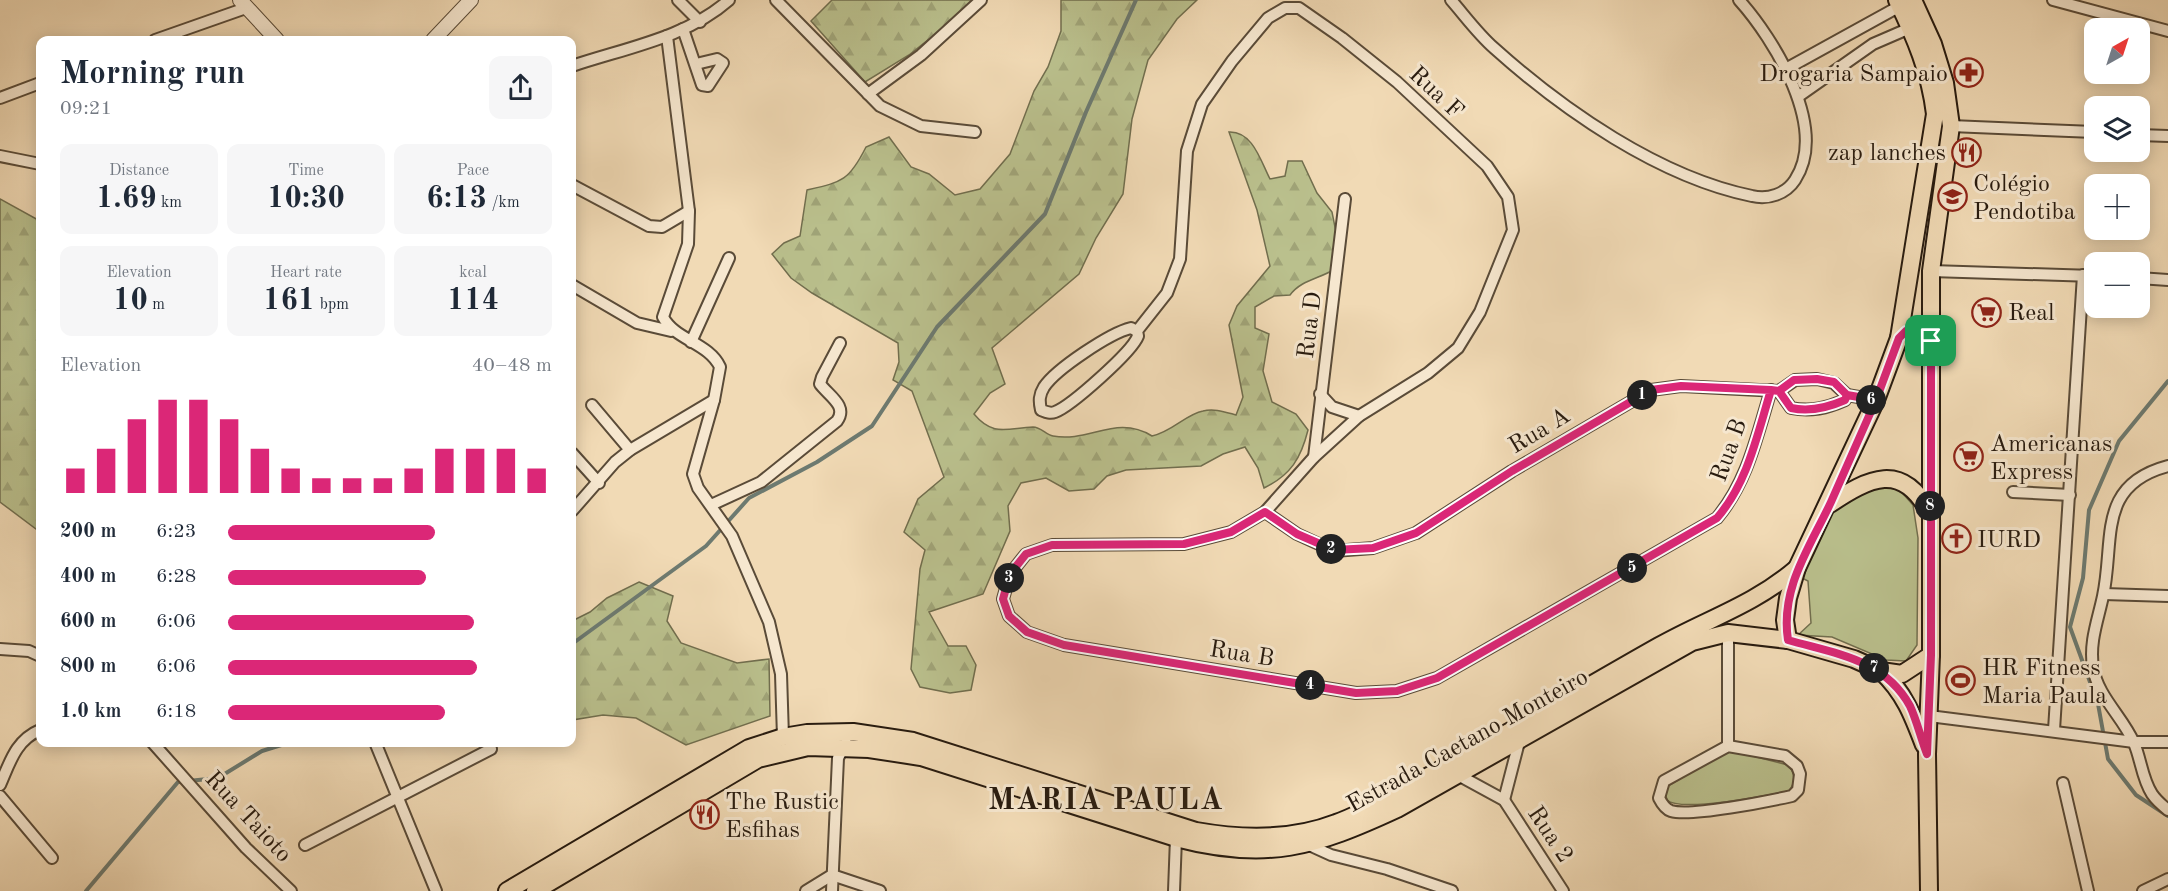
<!DOCTYPE html>
<meta charset="utf-8">
<style>
:root{--surface:#fff;--page:#f6f6f7;--text:#1f2937;--muted:#747a83;--accent:#db2777}
body{margin:0;font-family:"Old Standard TT",serif;background:var(--page);color:var(--text);height:100vh;display:flex;flex-direction:column;font-size:22px;white-space:nowrap}
*{box-sizing:border-box;margin:0}
p{font-size:20px;color:var(--muted)}
.icon{flex:none;width:33px;height:33px;fill:none;stroke:currentColor;stroke-width:2;stroke-linecap:round;stroke-linejoin:round}
.map{position:relative;flex:1;overflow:hidden}
.details{position:absolute;left:36px;top:36px;width:540px;height:711px;display:flex;flex-direction:column;background:var(--surface);border-radius:12px;box-shadow:0 3px 15px #0003}
.details>*{flex:none}
.needle{width:39px;rotate:39deg}
.fabs{position:absolute;left:2084px;top:18px;display:grid;gap:12px}
.fabs a{display:grid;place-items:center;width:66px;height:66px;border-radius:12px;background:var(--surface);box-shadow:0 3px 15px #0003;font-size:30px}
.pin{position:absolute;display:grid;place-items:center;width:51px;height:51px;color:#fff;margin:-26px;border-radius:12px;box-shadow:0 3px 9px #0006}
.km{position:absolute;width:30px;height:30px;margin:-15px;border-radius:50%;background:#222;color:#fff;font-size:16px;line-height:30px;text-align:center}
.round{display:grid;place-items:center;flex:none;width:63px;height:63px;border-radius:12px;background:var(--page)}
.summary{display:flex;align-items:center;justify-content:space-between;height:102px;padding:0 24px}
h1{font-size:33px;font-weight:700;line-height:45px}
.figures{display:grid;grid-template-columns:repeat(3,1fr);gap:9px;height:102px;padding:6px 24px}
.figures div{display:grid;align-content:center;border-radius:12px;background:var(--page);text-align:center}
.figures b{font-size:30px;font-weight:700}
.figures small{font-size:16px;font-weight:400}
.figures p{font-size:16px}
.chart{height:168px;padding:12px 24px}
.chart p{display:flex;justify-content:space-between}
.chart svg{width:100%;height:108px;margin-top:6px;stroke:var(--accent);stroke-width:6}
ul{padding:0 24px;list-style:none;font-size:20px}
li{display:grid;grid-template-columns:96px 72px 1fr;align-items:center;height:45px}
li i{height:15px;border-radius:8px;background:var(--accent)}
.map>svg:first-child{display:block}
.green{fill:#bac08d;stroke:#716e4e;stroke-width:1.5}
.forest{fill:url(#forest-firs);stroke:#716e4e;stroke-width:1.5}
.lines{fill:none;stroke-linecap:round;stroke-linejoin:round}
.stream{stroke:#6d7a70;stroke-width:4}
.minor-casing{stroke:#5a4b38;stroke-width:14}
.tertiary-casing{stroke:#5a4b38;stroke-width:16}
.primary-casing{stroke:#281b0f;stroke-width:20}
.minor{stroke:#f6e7cf;stroke-width:10}
.tertiary{stroke:#f6e7cf;stroke-width:14}
.primary{stroke:#f1dab5;stroke-width:16}
.route-casing{stroke:#fff;stroke-width:12}
.route{stroke:#db2777;stroke-width:8}
.labels{text-anchor:middle;stroke-width:6;stroke-linejoin:round;paint-order:stroke}
.poi-label{font-size:24px;fill:#281b0f;stroke:#f6e7cf;text-anchor:start}
.street-label{font-size:24px;fill:#281b0f;stroke:#f6e7cf}
.district-label{font-size:30px;font-weight:bold;letter-spacing:1.5px;fill:#281b0f;stroke:#f6e7cf}
</style>
<div class="map">
<svg width="2168" height="891" viewBox="0 0 2168 891">
<defs>
<pattern id="forest-firs" width="22" height="20" patternUnits="userSpaceOnUse" patternTransform="scale(1.5)"><rect width="22" height="20" fill="#bac08d"/><path d="M5 1l3.5 6h-7zM16 11l3.5 6h-7z" fill="#a0a478"/></pattern>
</defs>
<rect width="100%" height="100%" fill="#f1dab5"/>
<filter id="stains"><feTurbulence type="fractalNoise" baseFrequency=".00333" numOctaves="4"/><feColorMatrix values="0 0 0 0 .2 0 0 0 0 .09 0 0 0 0 .02 0 0 0 .5 -.17"/></filter>
<radialGradient id="worn" r=".72"><stop offset=".6" stop-color="#630" stop-opacity="0"/><stop offset="1" stop-color="#630" stop-opacity=".3"/></radialGradient>
<g class="green">
<polygon points="1863,486 1898,488 1913,505 1918,538 1917,645 1906,661 1886,660 1832,637 1798,635 1811,623 1808,581 1798,576 1830,514"/>
<path d="M1733,751L1788,765C1795,773 1796,782 1789,791C1768,795 1681,813 1667,800L1665,792L1668,786L1723,753Z"/>
</g>
<g class="forest">
<polygon points="832,0 978,0 909,55 865,82 811,21"/>
<path d="M1061,0H1197L1177,19L1148,60L1132,119L1123,194L1096,238L1079,274L992,348L1005,384L990,393L974,414C993,437 1007,428 1033,427C1041,427 1046,435 1053,436C1089,443 1116,414 1152,436C1172,432 1186,414 1203,411C1214,408 1225,412 1236,415L1243,397L1229,325L1237,306L1270,266L1257,210L1229,132C1253,131 1261,162 1270,179L1285,176L1288,161H1302L1317,193L1332,212L1337,237L1335,269C1319,279 1301,280 1290,295L1274,296L1255,307V328L1269,334L1263,371L1272,402L1296,414L1308,430C1301,458 1291,475 1264,488L1258,468L1245,447L1223,454L1201,466L1126,470L1107,476L1094,489L1069,491L1046,478L1021,483L1008,506L1010,531L983,594L929,612L948,646H966L976,665L971,690L950,693L920,687L911,669L920,569L925,550L904,532L918,499L944,477L912,391L893,380L899,362L898,343L812,293L791,278L772,254L784,243L800,236L807,190C842,182 849,181 866,147L889,137L911,167L929,174L955,195L980,189L1010,154L1034,91L1048,67L1061,31Z"/>
<polygon points="0,199 40,221 40,532 0,502"/>
<polygon points="639,582 673,596 667,621 681,643 737,663 769,659 770,716 686,745 636,718 603,715 572,720 572,621 590,612 607,598"/>
</g>
<g class="lines">
<g class="stream">
<polyline points="2168,381 2119,441 2089,510 2083,578 2070,627 2098,704 2108,759 2136,795 2168,816"/>
<polyline points="572,644 706,546 749,498 817,462 872,426 937,327 1045,214 1086,112 1136,0"/>
<polyline points="86,891 178,782 218,778 262,751 291,742"/>
</g>
<defs>
<g id="minor">
<polyline points="678,0 700,22"/>
<polyline points="776,0 880,106 921,126 975,132"/>
<path d="M1451,0C1465,16 1478,34 1494,48C1563,110 1659,177 1752,196C1768,200 1786,194 1795,180C1829,128 1774,39 1739,0"/>
<polyline points="2053,0 2168,31"/>
<polyline points="683,29 702,85 708,86 723,63 717,59 696,64"/>
<path d="M667,36L689,211L688,244L663,317C675,340 709,343 720,367L714,400L693,474L698,488L732,536L769,622L781,674L783,737"/>
<polyline points="155,40 246,8"/>
<path d="M572,66C625,48 686,38 729,0"/>
<polyline points="1784,70 1900,6"/>
<polyline points="868,94 921,55 981,0"/>
<polyline points="1799,96 1873,44 1910,28"/>
<polyline points="0,98 40,83"/>
<polyline points="1951,126 2094,132"/>
<polyline points="2139,135 2168,136"/>
<polyline points="0,156 40,164"/>
<polyline points="572,185 649,226 662,227 689,211"/>
<polyline points="1931,271 2094,276"/>
<polyline points="2139,278 2168,280"/>
<polyline points="572,285 637,323 671,331"/>
<path d="M1137,331L1138,336C1132,352 1071,406 1055,412C1050,414 1046,412 1041,410C1039,401 1039,395 1044,387C1056,369 1110,333 1131,328L1137,331L1167,293L1180,259L1187,151L1202,104L1232,61L1268,18L1285,8H1299L1342,38L1397,82L1487,166L1508,197L1513,230L1480,312L1458,348L1428,373L1359,416L1314,457L1265,512L1231,532L1184,544L1052,545L1026,554L1010,574L1003,599L1009,616L1027,632L1064,645L1356,693L1397,691L1437,678L1717,518C1748,481 1757,435 1771,390"/>
<polyline points="691,342 729,258"/>
<path d="M1779,391L1791,408C1811,412 1827,408 1845,400L1847,395"/>
<polyline points="1320,394 1332,407 1359,416"/>
<polyline points="1847,395 1876,400"/>
<polyline points="592,405 630,450"/>
<polyline points="572,453 599,483"/>
<polyline points="1314,457 1345,199"/>
<path d="M2168,466C2096,485 2115,540 2103,596C2098,620 2089,642 2093,667C2097,696 2123,717 2134,743C2141,759 2142,779 2152,794C2156,800 2163,806 2168,810"/>
<polyline points="2013,492 2070,495"/>
<path d="M711,505L761,482L837,421C848,406 829,396 820,384L822,377L840,343"/>
<polyline points="572,511 615,462 630,450 714,400"/>
<polyline points="1265,512 1297,534 1334,551 1373,548 1416,533 1512,471 1651,390 1681,386 1779,391 1795,380 1817,379 1834,383 1847,395"/>
<polyline points="2104,594 2168,596"/>
<polyline points="1728,633 1728,746"/>
<polyline points="0,649 29,651 40,656"/>
<polyline points="1929,716 2134,742 2168,742"/>
<polyline points="2054,730 2083,275"/>
<polyline points="152,742 246,848 291,891"/>
<polyline points="375,742 436,891"/>
<path d="M1728,746L1785,756L1797,766L1800,774L1798,790L1792,796C1769,801 1691,817 1671,811C1665,809 1662,804 1659,798L1664,781Z"/>
<polyline points="1460,776 1504,800 1563,891"/>
<polyline points="2063,783 2088,891"/>
<path d="M0,785C10,762 16,740 40,730"/>
<polyline points="0,796 52,858"/>
<polyline points="1504,800 1519,742"/>
<polyline points="305,845 491,749"/>
<polyline points="1309,845 1331,855 1387,869 1452,891"/>
<polyline points="806,891 832,875 880,891"/>
<polyline points="832,891 838,758 846,743"/>
<polyline points="1174,891 1176,838"/>
<polyline points="2143,891 2168,879"/>
</g>
<g id="tertiary">
<polyline points="240,0 277,40"/>
<polyline points="433,40 471,0"/>
</g>
<g id="primary">
<polyline points="1913,0 1933,44 1945,83 1951,126 1931,271 1931,655 1927,754 1929,891"/>
<polyline points="1899,338 1907,331 1918,328 1931,341"/>
<path d="M1830,504C1869,478 1902,461 1929,512"/>
<path d="M1788,640L1785,620L1788,598L1797,568L1876,400L1899,338L1935,114C1930,72 1915,37 1897,0"/>
<path d="M1881,671C1904,692 1913,716 1924,745"/>
<path d="M507,891L749,748L783,737L807,733L853,732L913,741L1196,831C1241,839 1292,840 1336,823C1365,813 1393,795 1421,780C1502,738 1579,691 1659,646C1707,619 1754,605 1797,568"/>
<path d="M535,891L758,759L808,747L869,749L921,757L1176,838C1267,862 1315,847 1397,809L1692,642L1728,633L1788,640L1854,659L1881,671L1902,674L1931,655"/>
</g>
</defs>
<use href="#minor" class="minor-casing"/>
<use href="#tertiary" class="tertiary-casing"/>
<use href="#primary" class="primary-casing"/>
<use href="#minor" class="minor"/>
<use href="#tertiary" class="tertiary"/>
<use href="#primary" class="primary"/>
</g>
<g class="lines">
<defs>
<path id="route" d="M1931,341L1918,328L1906,331L1899,338L1876,400L1847,395L1834,382L1817,379L1794,380L1779,391L1771,390L1681,386L1651,390L1512,471L1416,533L1373,548L1334,550L1297,534L1265,512L1231,532L1184,544L1052,545L1026,554L1010,574L1003,599L1009,616L1027,632L1064,645L1356,693L1397,691L1437,678L1717,518C1748,482 1757,435 1771,390L1779,391L1791,408C1810,412 1827,408 1845,400L1847,395L1876,400C1861,434 1846,468 1831,502C1810,547 1780,588 1788,640C1836,654 1884,659 1910,706C1917,721 1921,739 1927,754L1931,655V341"/>
</defs>
<use href="#route" class="route-casing"/>
<use href="#route" class="route"/>
</g>
<defs>
<symbol id="pharmacy-ring" viewBox="-11 -11 22 22"><circle r="9.5" fill="#f6e7cf" stroke="#8f2418" stroke-width="1.5"/><path d="M-2-6h4v4h4v4h-4v4h-4v-4h-4v-4h4Z" fill="#8f2418"/></symbol>
<symbol id="restaurant-ring" viewBox="-11 -11 22 22"><circle r="9.5" fill="#f6e7cf" stroke="#8f2418" stroke-width="1.5"/><path d="M-5-6h1v4h1v-4h1v4h1v-4h1v5L-1.5 .5V6h-2V.5L-5-1ZM5-6V6H3V1.5H1.5Q1.5-4 5-6Z" fill="#8f2418"/></symbol>
<symbol id="school-ring" viewBox="-11 -11 22 22"><circle r="9.5" fill="#f6e7cf" stroke="#8f2418" stroke-width="1.5"/><path d="M0-5L7-2L0 1L-7-2ZM-4 1L0 2.5L4 1V4Q0 6-4 4Z" fill="#8f2418"/></symbol>
<symbol id="supermarket-ring" viewBox="-11 -11 22 22"><circle r="9.5" fill="#f6e7cf" stroke="#8f2418" stroke-width="1.5"/><path d="M-6-5.5h2.5l.6 2H6L4.5 2H-2.5L-4.4-4H-6ZM-1.5 3.2a1.3 1.3 0 1 0 .1 0ZM3 3.2a1.3 1.3 0 1 0 .1 0Z" fill="#8f2418"/></symbol>
<symbol id="church-ring" viewBox="-11 -11 22 22"><circle r="9.5" fill="#f6e7cf" stroke="#8f2418" stroke-width="1.5"/><path d="M-1.2-6h2.4v3.5h3.3v2.4h-3.3V6h-2.4V-.1h-3.3v-2.4h3.3Z" fill="#8f2418"/></symbol>
<symbol id="stadium-ring" viewBox="-11 -11 22 22"><circle r="9.5" fill="#f6e7cf" stroke="#8f2418" stroke-width="1.5"/><path d="M0-5a6.5 5 0 1 0 0 10a6.5 5 0 1 0 0-10ZM-3.5-1.8h7v3.6h-7Z" fill="#8f2418"/></symbol>
</defs>
<g fill-rule="evenodd">
<use href="#pharmacy-ring" x="1952" y="56" width="33" height="33"/>
<use href="#restaurant-ring" x="1950" y="136" width="33" height="33"/>
<use href="#school-ring" x="1936" y="180" width="33" height="33"/>
<use href="#supermarket-ring" x="1970" y="296" width="33" height="33"/>
<use href="#supermarket-ring" x="1952" y="440" width="33" height="33"/>
<use href="#church-ring" x="1940" y="522" width="33" height="33"/>
<use href="#stadium-ring" x="1944" y="664" width="33" height="33"/>
<use href="#restaurant-ring" x="688" y="798" width="33" height="33"/>
</g>
<g class="labels">
<g class="poi-label">
<text x="1948" y="81" text-anchor="end">Drogaria Sampaio</text>
<text x="1946" y="160" text-anchor="end">zap lanches</text>
<text x="1973" y="191">Colégio<tspan x="1973" dy="28">Pendotiba</tspan></text>
<text x="2008" y="320">Real</text>
<text x="1990" y="451">Americanas<tspan x="1990" dy="28">Express</tspan></text>
<text x="1977" y="547">IURD</text>
<text x="1982" y="675">HR Fitness<tspan x="1982" dy="28">Maria Paula</tspan></text>
<text x="725" y="809">The Rustic<tspan x="725" dy="28">Esfihas</tspan></text>
</g>
<g class="street-label">
<text transform="translate(1437 92) rotate(43)" y="8">Rua F</text>
<text transform="translate(1309 325) rotate(-83)" y="8">Rua D</text>
<text transform="translate(1539 430) rotate(-31)" y="8">Rua A</text>
<text transform="translate(1728 450) rotate(-70)" y="8">Rua B</text>
<text transform="translate(1242 653) rotate(9)" y="8">Rua B</text>
<text transform="translate(1467 740) rotate(-29)" y="8">Estrada Caetano Monteiro</text>
<text transform="translate(249 816) rotate(47)" y="8">Rua Taioto</text>
<text transform="translate(1551 834) rotate(56)" y="8">Rua 2</text>
</g>
<g class="district-label">
<text x="1106" y="809">MARIA PAULA</text>
</g>
</g>
<rect width="100%" height="100%" filter="url(#stains)"/>
<rect width="100%" height="100%" fill="url(#worn)"/>
</svg>
<div class="fabs">
<a><svg class="needle" viewBox="-14 -14 28 28"><path d="M0-13l5 13h-10z" fill="#e53935"/><path d="M0 13l5-13h-10z" fill="#747a83"/></svg></a>
<a><svg class="icon" aria-label="layers" viewBox="0 0 24 24"><path d="M12 4l9 5-9 5-9-5zM3 14l9 5 9-5"/></svg></a>
<a>+</a>
<a>−</a>
</div>
<div class="pin" style="left:1931px;top:341px;background:#1e9e55"><svg class="icon" aria-label="arrive" viewBox="0 0 24 24"><path d="M6 21V4h12l-3 4 3 4H6"/></svg></div>
<b class="km" style="left:1642px;top:395px">1</b>
<b class="km" style="left:1331px;top:549px">2</b>
<b class="km" style="left:1009px;top:578px">3</b>
<b class="km" style="left:1310px;top:685px">4</b>
<b class="km" style="left:1632px;top:568px">5</b>
<b class="km" style="left:1871px;top:400px">6</b>
<b class="km" style="left:1874px;top:668px">7</b>
<b class="km" style="left:1930px;top:506px">8</b>
<section class="details">
<div class="summary"><div><h1>Morning run</h1><p>09:21</p></div><a class="round"><svg class="icon" aria-label="share" viewBox="0 0 24 24"><path d="M12 15V3M7 8l5-5 5 5M5 13v7h14v-7"/></svg></a></div>
<div class="figures">
<div><p>Distance</p><b>1.69<small> km</small></b></div>
<div><p>Time</p><b>10:30</b></div>
<div><p>Pace</p><b>6:13<small> /km</small></b></div>
</div>
<div class="figures">
<div><p>Elevation</p><b>10<small> m</small></b></div>
<div><p>Heart rate</p><b>161<small> bpm</small></b></div>
<div><p>kcal</p><b>114</b></div>
</div>
<div class="chart"><p><span>Elevation</span>40–48 m</p>
<svg viewBox="0 0 160 44" preserveAspectRatio="none"><path d="M5 44V34M15 44V26M25 44V14M35 44V6M45 44V6M55 44V14M65 44V26M75 44V34M85 44V38M95 44V38M105 44V38M115 44V34M125 44V26M135 44V26M145 44V26M155 44V34"/></svg>
</div>
<ul>
<li><b>200 m</b>6:23<i style="width:64%"></i></li>
<li><b>400 m</b>6:28<i style="width:61%"></i></li>
<li><b>600 m</b>6:06<i style="width:76%"></i></li>
<li><b>800 m</b>6:06<i style="width:77%"></i></li>
<li><b>1.0 km</b>6:18<i style="width:67%"></i></li>
</ul>
</section>
</div>
